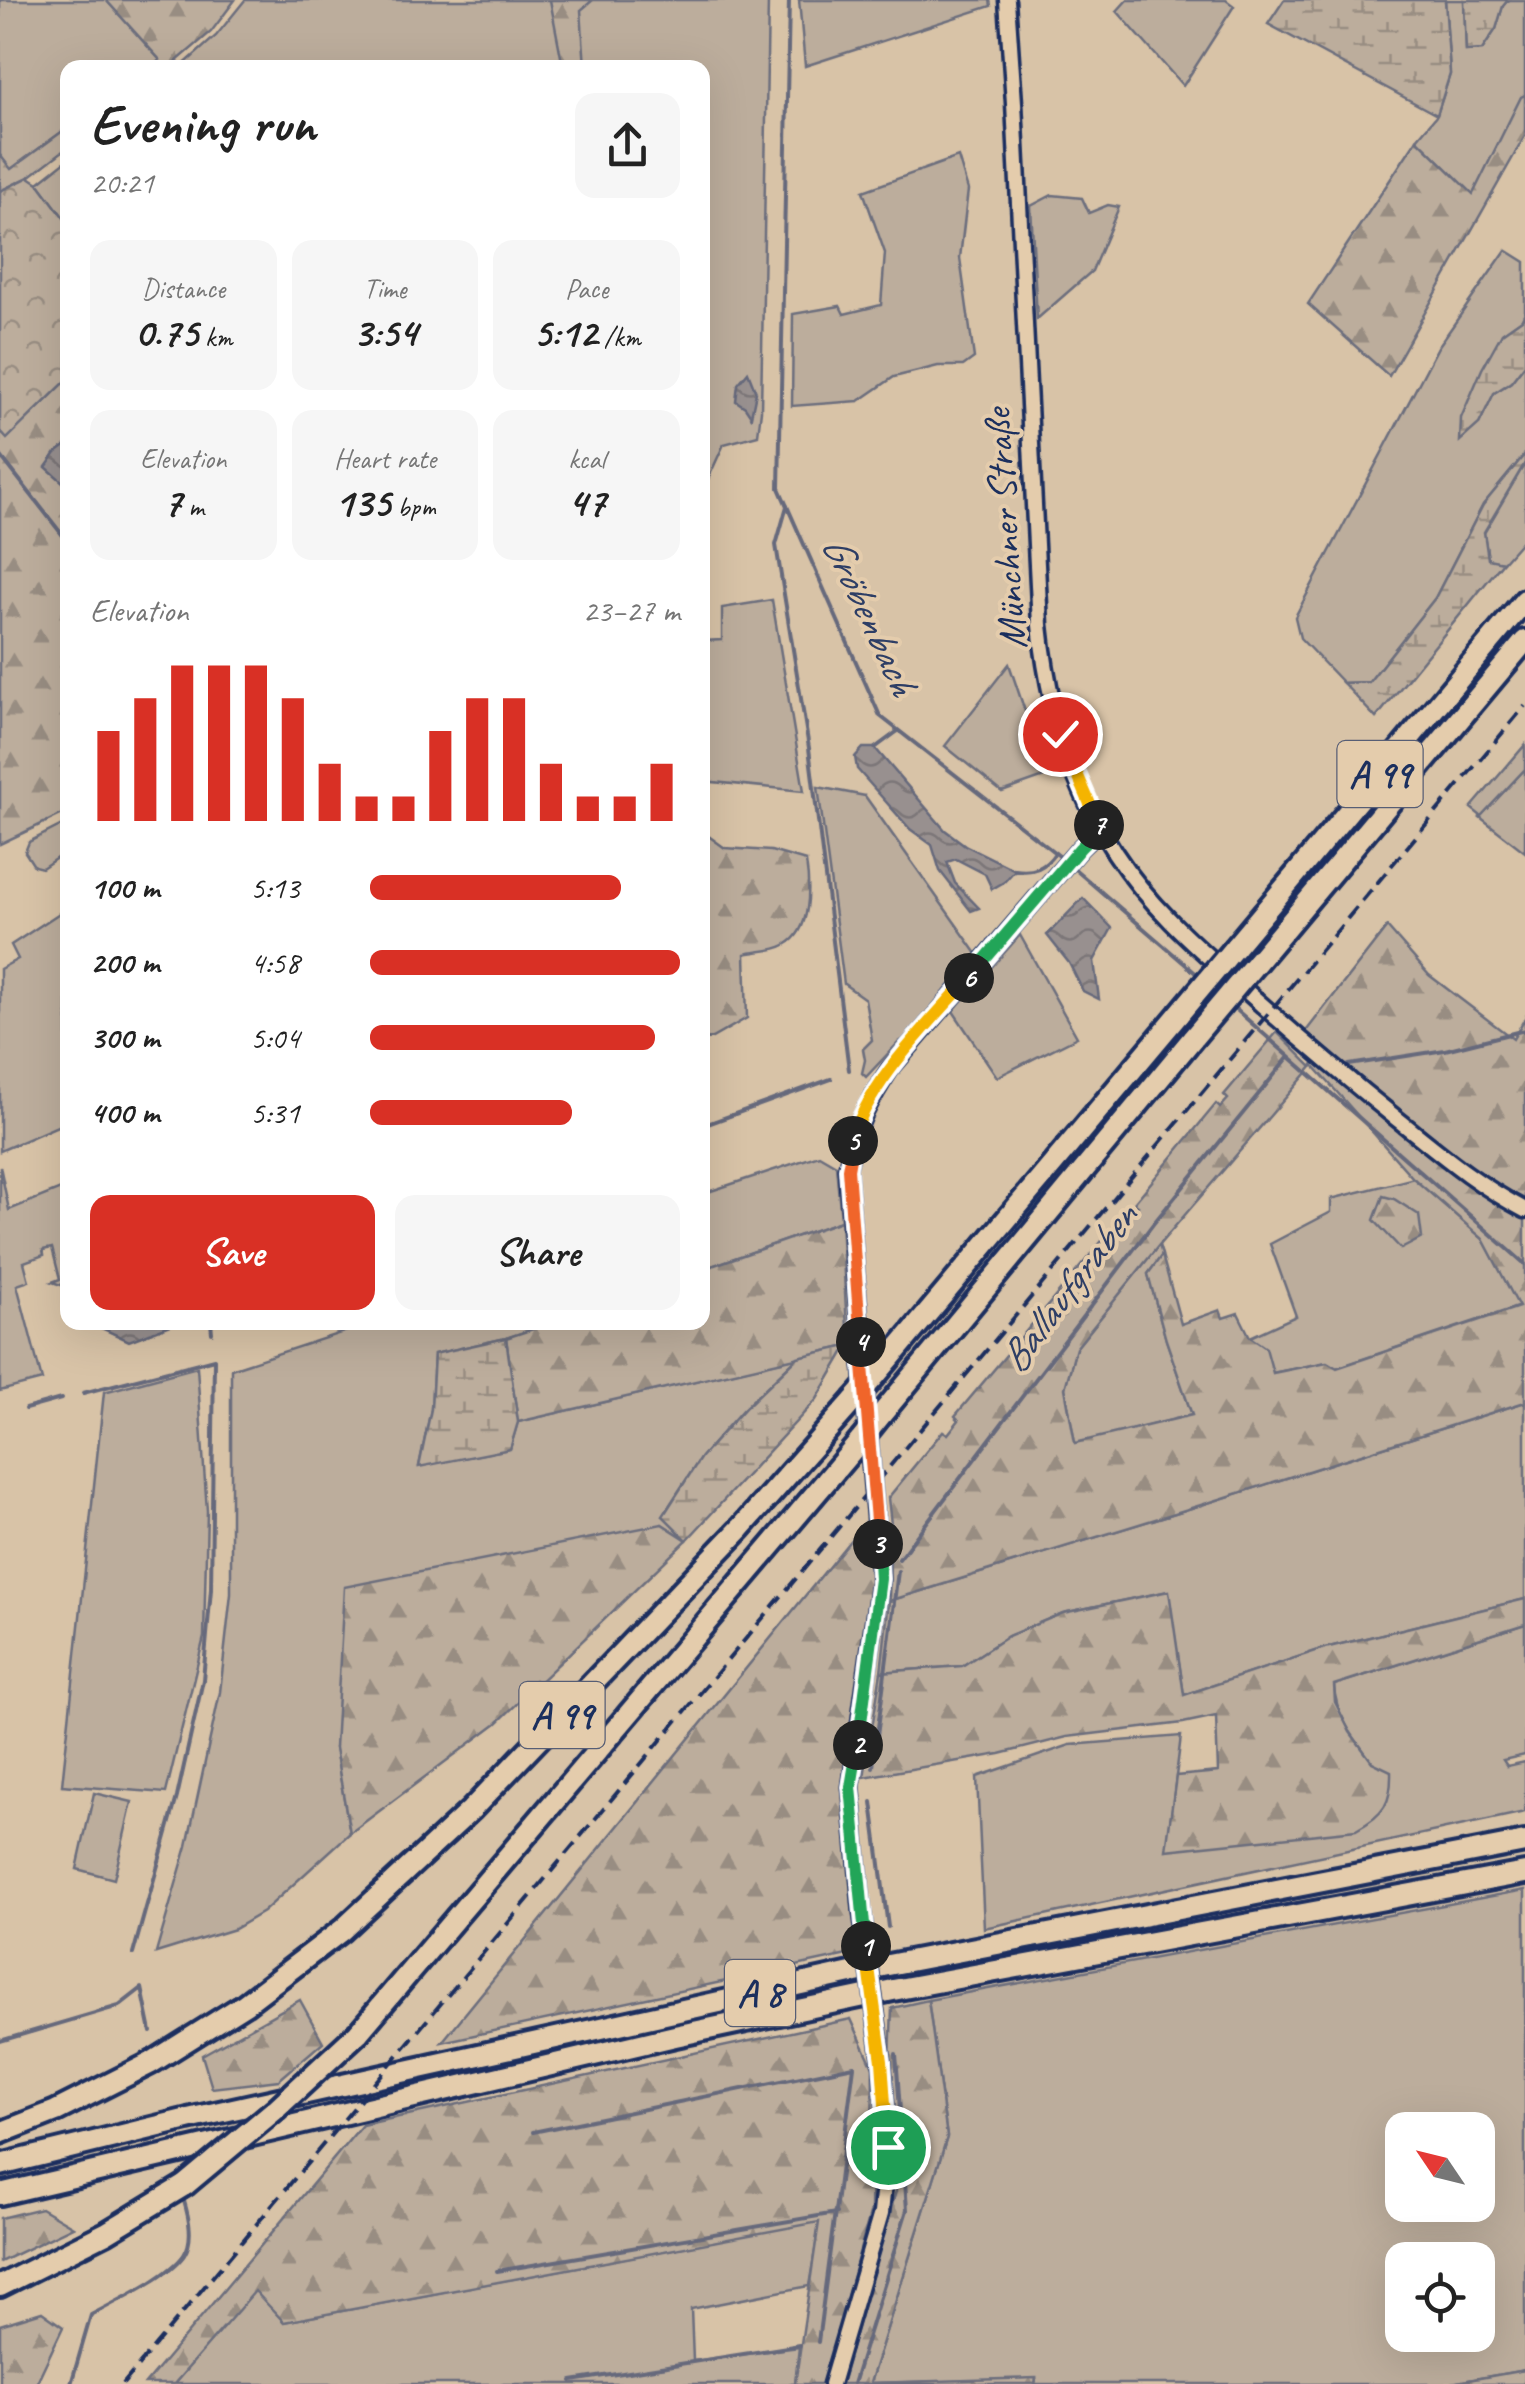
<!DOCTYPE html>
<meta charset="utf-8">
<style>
:root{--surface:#fff;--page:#f6f6f6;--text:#222;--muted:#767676;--accent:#d93025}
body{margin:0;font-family:Caveat,sans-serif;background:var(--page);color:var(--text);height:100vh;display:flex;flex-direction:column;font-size:38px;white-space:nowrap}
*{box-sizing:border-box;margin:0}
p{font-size:32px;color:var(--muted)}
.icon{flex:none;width:55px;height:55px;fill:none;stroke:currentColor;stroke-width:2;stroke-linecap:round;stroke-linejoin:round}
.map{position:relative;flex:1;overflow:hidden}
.sheet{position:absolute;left:60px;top:60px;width:650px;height:1270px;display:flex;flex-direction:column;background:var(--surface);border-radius:20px;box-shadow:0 10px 40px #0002}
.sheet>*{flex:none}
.needle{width:65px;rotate:305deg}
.buttons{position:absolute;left:1385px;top:2112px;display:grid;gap:20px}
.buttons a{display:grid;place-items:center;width:110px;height:110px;border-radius:20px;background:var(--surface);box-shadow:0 10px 40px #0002;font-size:50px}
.pin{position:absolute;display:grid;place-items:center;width:85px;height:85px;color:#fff;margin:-42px;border:5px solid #fff;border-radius:50%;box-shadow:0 2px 10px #0007}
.km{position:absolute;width:50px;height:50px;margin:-25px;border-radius:50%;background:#222;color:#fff;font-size:28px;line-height:50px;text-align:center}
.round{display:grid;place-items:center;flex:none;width:105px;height:105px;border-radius:20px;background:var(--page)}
.summary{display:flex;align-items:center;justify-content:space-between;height:170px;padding:0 30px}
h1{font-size:55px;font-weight:600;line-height:75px}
.figures{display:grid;grid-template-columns:repeat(3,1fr);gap:15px;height:170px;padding:10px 30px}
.figures div{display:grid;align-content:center;border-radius:20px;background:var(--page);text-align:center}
.figures b{font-size:42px;font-weight:600}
.figures small{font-size:28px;font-weight:400}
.figures p{font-size:28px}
.chart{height:280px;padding:20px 30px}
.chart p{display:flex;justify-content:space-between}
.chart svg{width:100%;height:180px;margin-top:10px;stroke:var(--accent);stroke-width:6}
.primary-button{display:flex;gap:20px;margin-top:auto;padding:20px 30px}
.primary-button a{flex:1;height:115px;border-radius:20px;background:var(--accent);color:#fff;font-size:40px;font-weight:600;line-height:115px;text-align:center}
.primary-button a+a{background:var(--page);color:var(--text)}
ul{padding:0 30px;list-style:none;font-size:32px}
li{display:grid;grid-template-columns:160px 120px 1fr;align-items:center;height:75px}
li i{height:25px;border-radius:12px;background:var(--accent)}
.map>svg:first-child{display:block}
.grass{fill:#bcad9c;stroke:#6c6e7d;stroke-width:2.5;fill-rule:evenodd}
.forest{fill:url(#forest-firs);stroke:#6c6e7d;stroke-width:2.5}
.wetland{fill:url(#wetland-marsh);stroke:#6c6e7d;stroke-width:2.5}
.park{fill:url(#park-crowns);stroke:#6c6e7d;stroke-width:2.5}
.water{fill:url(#water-waves);stroke:#66697b;stroke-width:2.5}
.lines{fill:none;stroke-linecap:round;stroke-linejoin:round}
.stream{stroke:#66697b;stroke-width:4}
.tertiary-casing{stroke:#1b2f5e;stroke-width:21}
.motorway-casing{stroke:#1b2f5e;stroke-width:28}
.tertiary{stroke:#e4ccac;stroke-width:14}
.motorway{stroke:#e4ccac;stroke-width:20}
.rail{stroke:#1b2f5e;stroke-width:4;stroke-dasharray:15 8;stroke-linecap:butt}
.tertiary-bridge-casing{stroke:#1b2f5e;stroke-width:21;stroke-linecap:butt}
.motorway-bridge-casing{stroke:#1b2f5e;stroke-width:28;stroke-linecap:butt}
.tertiary-bridge{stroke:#e4ccac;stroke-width:14}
.motorway-bridge{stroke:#e4ccac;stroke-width:20}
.split-1-casing{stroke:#fff;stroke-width:20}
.split-2-casing{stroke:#fff;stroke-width:20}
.split-3-casing{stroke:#fff;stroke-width:20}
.split-4-casing{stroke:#fff;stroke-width:20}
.split-5-casing{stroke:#fff;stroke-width:20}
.split-6-casing{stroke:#fff;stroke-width:20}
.split-7-casing{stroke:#fff;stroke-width:20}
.split-8-casing{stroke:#fff;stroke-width:20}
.split-1{stroke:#f5b400;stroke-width:12}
.split-2{stroke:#22a559;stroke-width:12}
.split-3{stroke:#22a559;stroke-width:12}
.split-4{stroke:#f0652b;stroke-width:12}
.split-5{stroke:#f0652b;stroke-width:12}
.split-6{stroke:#f5b400;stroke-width:12}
.split-7{stroke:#22a559;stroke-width:12}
.split-8{stroke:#f5b400;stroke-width:12}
.labels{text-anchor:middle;stroke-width:8;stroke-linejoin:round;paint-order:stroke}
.shield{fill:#e4ccac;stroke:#575e75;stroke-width:2.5}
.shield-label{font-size:38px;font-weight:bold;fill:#1b2f5e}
.street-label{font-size:40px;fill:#1b2f5e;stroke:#e4ccac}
.water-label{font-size:42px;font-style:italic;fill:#2e3e65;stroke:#e4ccac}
</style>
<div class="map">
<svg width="1525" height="2384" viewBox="0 0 1525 2384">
<defs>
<pattern id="forest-firs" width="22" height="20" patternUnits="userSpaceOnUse" patternTransform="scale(2.5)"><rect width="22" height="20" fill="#bcad9c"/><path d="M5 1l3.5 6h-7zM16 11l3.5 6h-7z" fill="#988d82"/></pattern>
<pattern id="wetland-marsh" width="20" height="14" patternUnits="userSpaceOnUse" patternTransform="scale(2.5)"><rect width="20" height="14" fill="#bcad9c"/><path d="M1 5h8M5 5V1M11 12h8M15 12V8" fill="none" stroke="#988d82"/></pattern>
<pattern id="park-crowns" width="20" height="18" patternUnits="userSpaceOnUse" patternTransform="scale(2.5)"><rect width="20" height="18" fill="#bcad9c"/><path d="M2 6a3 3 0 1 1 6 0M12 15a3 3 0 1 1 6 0" fill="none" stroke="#988d82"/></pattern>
<pattern id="water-waves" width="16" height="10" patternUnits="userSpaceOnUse" patternTransform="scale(2.5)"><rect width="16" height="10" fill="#98908f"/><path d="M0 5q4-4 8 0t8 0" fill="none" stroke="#7b7678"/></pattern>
</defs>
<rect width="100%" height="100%" fill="#d8c3a7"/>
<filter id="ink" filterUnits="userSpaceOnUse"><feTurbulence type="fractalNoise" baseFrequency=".01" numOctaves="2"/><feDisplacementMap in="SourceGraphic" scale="20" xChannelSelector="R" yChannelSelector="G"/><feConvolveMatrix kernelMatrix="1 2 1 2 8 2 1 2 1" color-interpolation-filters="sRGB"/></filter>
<g filter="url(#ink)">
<g class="grass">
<polygon points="0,0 106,0 160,60 151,67 68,68 67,128 10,170 0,155"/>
<polygon points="245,0 768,0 761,411 758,435 724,444 703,490 702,68 180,68 216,36"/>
<polygon points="799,0 990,0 991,6 805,66"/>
<polygon points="1127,0 1226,0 1234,6 1183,86 1117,11"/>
<polygon points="1445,0 1464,0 1466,51 1482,50 1496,29 1503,6 1508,0 1525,0 1525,95 1521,98 1473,195 1417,139 1437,115 1450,74"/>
<polygon points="958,157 968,190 960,258 974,358 963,366 938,366 894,377 859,401 792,406 793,314 840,306 844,314 881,305 885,253 863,191"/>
<polygon points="67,160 67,222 38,183"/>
<polygon points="1052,195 1082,198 1089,213 1108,205 1119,207 1092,271 1037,319 1031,206"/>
<polygon points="1506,250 1525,262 1525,312 1522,319 1502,333 1479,424 1494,393 1511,382 1525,364 1525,454 1483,505 1435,598 1369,682 1343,683 1300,638 1295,617 1438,347"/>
<polygon points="1525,463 1525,537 1503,562 1488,560 1484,533"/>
<polygon points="772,600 804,791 703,781 703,641 722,640 722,608"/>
<polygon points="1009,664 1047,776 1002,792 945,746"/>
<polygon points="1525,769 1525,852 1480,817"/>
<polygon points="818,787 865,796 980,958 914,1033 899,1042 866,1077 862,1073 865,1060 863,1049 872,1040 865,999 844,984"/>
<polygon points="66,823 67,823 67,851 42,868 34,866 25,852 29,842"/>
<polygon points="67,908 67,1122 0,1151 0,969 18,959 11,945"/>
<polygon points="1020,935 1077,1037 997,1077 953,1011"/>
<polygon points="819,1155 836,1165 841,1221 703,1269 702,1194"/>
<polygon points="0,1166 9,1210 68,1186 67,1287 52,1282 60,1279 52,1248 43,1250 44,1255 24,1262 29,1281 17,1285 42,1380 0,1391"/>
<polygon points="1414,1178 1483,1239 1520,1306 1336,1368 1326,1362 1272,1373 1250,1337 1296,1316 1270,1244 1331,1212 1331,1199"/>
<polygon points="1159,1245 1162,1255 1148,1274 1166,1340 1192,1415 1075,1444 1065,1388 1076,1348"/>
<polygon points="371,1323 551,1323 506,1338 434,1354 431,1409 419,1466 510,1449 518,1422 798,1357 742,1410 701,1457 663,1515 687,1540 662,1524 335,1748 350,1833 263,1912 234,1929 156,1953 187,1846 220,1692 231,1594 231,1369"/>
<polygon points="197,1367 207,1511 204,1637 166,1793 62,1785 104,1392"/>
<polygon points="1525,1402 1525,1599 1325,1648 1184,1695 1168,1591 1063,1613 1008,1636 962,1666 881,1672 889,1601 1214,1501"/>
<path d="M1525,1624V1755L1503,1760L1507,1766L1525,1762V1812L984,1928L977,1777L1070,1745L1181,1736L1167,1849L1372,1762C1354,1738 1335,1715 1334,1685Z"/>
<polygon points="94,1793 132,1802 114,1879 77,1869"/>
<path d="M1525,1890V2370L1446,2384H1035L1036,2379L870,2383L947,2137L928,2000ZM1402,2130H1478V2205H1402ZM1402,2260H1478V2335H1402Z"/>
<polygon points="820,2221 809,2286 691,2309 693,2361 799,2347 795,2384 174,2384 255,2290 284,2322"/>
</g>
<g class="forest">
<polygon points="106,0 235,0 211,32 170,67 151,68 160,60"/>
<polygon points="550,0 593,0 581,10 585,67 563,67"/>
<polygon points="1525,95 1525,136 1389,376 1308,304 1417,139 1473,194 1521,97"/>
<polygon points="67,128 67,148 29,177 0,191 0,155 11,169"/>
<polygon points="67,380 67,445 56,453 67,491 67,812 0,844 0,431 7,438"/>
<polygon points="1525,745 1525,769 1481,816 1471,808"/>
<path d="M703,832L725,848L771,851L806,861C810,887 812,931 785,945C775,951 757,951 745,954L747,1018L712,1038L703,1040Z"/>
<polygon points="1387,927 1429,975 1513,1039 1525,1018 1525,1402 1214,1501 889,1601 891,1524 888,1498 943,1431 948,1434 959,1420 955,1416 1033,1323 1038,1327 1049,1313 1045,1309 1126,1212 1131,1215 1138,1206 1134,1203 1216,1104 1220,1108 1228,1099 1224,1095 1277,1032 1312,1067 1159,1245 1076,1348 1065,1388 1075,1443 1192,1415 1166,1340 1148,1274 1162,1255 1181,1324 1220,1310 1223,1318 1238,1313 1250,1337 1266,1348 1273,1373 1327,1362 1337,1368 1519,1307 1483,1239 1413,1178 1313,1065 1319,1056 1300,1039"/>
<polygon points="1383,1196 1394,1199 1419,1215 1422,1238 1401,1249 1374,1220"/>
<polygon points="841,1221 848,1346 518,1422 506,1338 551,1323 702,1322 703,1269"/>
<polygon points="870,1516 870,1585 851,1787 866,1951 442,2042"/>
<polygon points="662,1524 687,1540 497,1723 350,1833 335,1748 344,1587"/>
<path d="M1169,1591L1184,1695L1325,1648L1525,1599V1624L1334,1685L1335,1702L1350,1732L1372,1762L1391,1771C1392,1803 1384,1815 1356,1830L1166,1850L1176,1776L1218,1772L1216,1716L1183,1723L1067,1737L1000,1754L864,1777L881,1672L962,1666L1008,1636L1063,1613Z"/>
<polygon points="300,2000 323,2042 279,2080 212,2088 202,2055"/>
<polygon points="928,2000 947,2137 870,2383 1036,2378 1035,2384 841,2384 896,2191 890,2059 892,2008"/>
<polygon points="851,2019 873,2067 871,2210 823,2384 795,2384 819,2222 284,2322 255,2291 174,2384 145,2384 362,2125"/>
<polygon points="41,2208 73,2227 0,2262 0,2218"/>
<polygon points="42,2312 63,2327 36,2384 0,2384 0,2325"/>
<polygon points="1525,2370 1525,2384 1446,2384"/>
</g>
<g class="wetland">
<polygon points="1284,0 1445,0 1450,74 1437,115 1268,24"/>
<polygon points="1464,0 1508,0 1503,6 1496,29 1482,50 1466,51"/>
<polygon points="1525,312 1525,364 1511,382 1494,393 1479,424 1460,441 1461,418 1482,369 1502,333 1522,319"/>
<polygon points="1525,454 1525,463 1484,532 1488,559 1503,562 1376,718 1343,683 1369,682 1435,598 1483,505"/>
<polygon points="506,1338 518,1422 510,1449 419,1467 431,1409 434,1354"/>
<polygon points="848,1346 817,1399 687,1540 663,1516 701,1457 746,1407 798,1357"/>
</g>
<polygon class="park" points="29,177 38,183 67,222 67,380 7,439 0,431 0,191"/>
<g class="water">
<polygon points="748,372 756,392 751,416 745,407 736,401 738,384"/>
<polygon points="67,445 67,491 64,483 46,467 56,453"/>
<polygon points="863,748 875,748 945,830 965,845 1015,870 1004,882 992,889 985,874 956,859 947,862 955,883 979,908 971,911 940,871 932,845 910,829 857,769 855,757"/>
<polygon points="1083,898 1112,928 1094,961 1099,999 1083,991 1069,963 1047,935"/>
<polygon points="94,1323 176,1323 129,1341 97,1326"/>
</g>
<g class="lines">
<g class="stream">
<polyline points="789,0 779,488 880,716 1063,859"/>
<polyline points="0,455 68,542"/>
<polyline points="787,506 776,545 809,748 849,1070"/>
<polyline points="875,748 898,731"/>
<polyline points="1070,865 1199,976"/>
<path d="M1015,870C1033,873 1045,868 1055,853"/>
<polyline points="1232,1006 1525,1264"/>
<polyline points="1349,1065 1445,1050 1525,1030"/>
<polyline points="702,1126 831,1079"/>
<polyline points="211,1322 212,1333"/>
<polyline points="83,1393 214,1359 211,1589 203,1680 177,1797 133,1954"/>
<polyline points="25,1409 61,1399"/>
<polyline points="899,1559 1153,1224 1288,1058"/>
<polyline points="873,1767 898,1571"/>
<polyline points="872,1802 888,1927"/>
<polyline points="0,2041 119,2006 142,1988 151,2032"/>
<polyline points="533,2132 854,2066 818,2342"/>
<polyline points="497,2271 836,2213"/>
<polyline points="572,2381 800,2345"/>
<path d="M71,2384L91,2315C115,2302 169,2277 184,2255C194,2240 189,2218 184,2201"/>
<polyline points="853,2384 907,2210 896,2054"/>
</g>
<defs>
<g id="tertiary">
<path d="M1007,0L1014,103L1040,625C1048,704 1071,785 1115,853C1154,913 1210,958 1262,1005C1306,1044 1350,1081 1396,1118C1440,1153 1474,1183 1525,1210"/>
<path d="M862,1914L851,1787L880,1579L847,1169C856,1126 866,1106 890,1069L1080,848L1101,828"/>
<polyline points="831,2384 881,2213 888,2147 882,2061"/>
</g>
<g id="motorway">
<polyline points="1235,947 1525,600"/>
<polyline points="1256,963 1525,641"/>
<polyline points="875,1376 1179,1014"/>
<polyline points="881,1415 1193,1038"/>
<polyline points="358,2033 861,1440"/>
<polyline points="0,2133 56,2111 151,2063 245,2004 342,1930 471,1810 741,1528 854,1400"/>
<polyline points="0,2165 188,2119 883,1966 1525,1842"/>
<polyline points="0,2194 675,2036 893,1990 1525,1873"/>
<polyline points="0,2286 106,2233 185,2185"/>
</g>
</defs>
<use href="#tertiary" class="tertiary-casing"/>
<use href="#motorway" class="motorway-casing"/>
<use href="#tertiary" class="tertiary"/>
<use href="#motorway" class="motorway"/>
<polyline class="rail" points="123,2384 1525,706"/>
<defs>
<polyline id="tertiary-bridge" points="862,1914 882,2061"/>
<g id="motorway-bridge">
<polyline points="1179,1014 1235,947"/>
<polyline points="1193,1038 1256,963"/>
<polyline points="854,1400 875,1376"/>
<polyline points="861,1440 881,1415"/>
<polyline points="185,2185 276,2109 358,2033"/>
</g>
</defs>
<use href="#tertiary-bridge" class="tertiary-bridge-casing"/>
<use href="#motorway-bridge" class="motorway-bridge-casing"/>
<use href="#tertiary-bridge" class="tertiary-bridge"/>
<use href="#motorway-bridge" class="motorway-bridge"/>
</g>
</g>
<g class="lines" filter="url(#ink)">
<defs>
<polyline id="split-1" points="866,1946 882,2061 888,2147"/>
<polyline id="split-2" points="858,1745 851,1787 866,1946"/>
<polyline id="split-3" points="858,1745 880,1579 878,1544"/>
<polyline id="split-4" points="861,1342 878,1544"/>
<polyline id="split-5" points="853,1141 848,1169 861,1342"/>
<path id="split-6" d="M853,1141C865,1085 932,1021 969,978"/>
<polyline id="split-7" points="969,978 1080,848 1100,828 1099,825"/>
<polyline id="split-8" points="1060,734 1099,825"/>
</defs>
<use href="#split-1" class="split-1-casing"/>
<use href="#split-2" class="split-2-casing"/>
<use href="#split-3" class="split-3-casing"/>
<use href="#split-4" class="split-4-casing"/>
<use href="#split-5" class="split-5-casing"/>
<use href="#split-6" class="split-6-casing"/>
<use href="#split-7" class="split-7-casing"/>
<use href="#split-8" class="split-8-casing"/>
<use href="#split-1" class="split-1"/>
<use href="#split-2" class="split-2"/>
<use href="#split-3" class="split-3"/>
<use href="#split-4" class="split-4"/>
<use href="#split-5" class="split-5"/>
<use href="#split-6" class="split-6"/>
<use href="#split-7" class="split-7"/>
<use href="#split-8" class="split-8"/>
</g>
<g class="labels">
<g class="shield">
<rect x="1337.5" y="741" width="85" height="66" rx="8"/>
<rect x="519.5" y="1682" width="85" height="66" rx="8"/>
<rect x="725" y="1960" width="70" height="66" rx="8"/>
</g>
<g class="shield-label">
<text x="1380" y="787">A 99</text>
<text x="562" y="1728">A 99</text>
<text x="760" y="2006">A 8</text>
</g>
<g class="street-label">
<text transform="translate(1004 529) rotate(-94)" y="14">Münchner Straße</text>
</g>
<g class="water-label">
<text transform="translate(871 614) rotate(65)" y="15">Gröbenbach</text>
<text transform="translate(1067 1287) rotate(-53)" y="15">Ballaufgraben</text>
</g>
</g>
</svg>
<div class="buttons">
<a><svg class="needle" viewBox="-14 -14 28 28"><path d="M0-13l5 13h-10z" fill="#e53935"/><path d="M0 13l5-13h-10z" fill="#767676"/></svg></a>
<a><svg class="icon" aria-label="locate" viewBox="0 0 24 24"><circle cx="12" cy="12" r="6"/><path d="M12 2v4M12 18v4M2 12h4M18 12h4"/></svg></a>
</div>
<div class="pin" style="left:888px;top:2147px;background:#1e9e55"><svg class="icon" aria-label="arrive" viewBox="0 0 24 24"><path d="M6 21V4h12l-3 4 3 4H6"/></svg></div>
<div class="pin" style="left:1060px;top:734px;background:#d93025"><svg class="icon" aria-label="check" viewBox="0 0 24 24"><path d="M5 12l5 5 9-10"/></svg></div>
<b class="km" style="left:866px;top:1946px">1</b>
<b class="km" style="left:858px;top:1745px">2</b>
<b class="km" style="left:878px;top:1544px">3</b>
<b class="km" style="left:861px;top:1342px">4</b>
<b class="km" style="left:853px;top:1141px">5</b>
<b class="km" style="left:969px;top:978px">6</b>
<b class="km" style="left:1099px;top:825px">7</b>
<section class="sheet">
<div class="summary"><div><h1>Evening run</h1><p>20:21</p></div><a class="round"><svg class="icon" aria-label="share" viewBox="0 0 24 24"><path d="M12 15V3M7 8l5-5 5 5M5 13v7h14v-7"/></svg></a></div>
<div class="figures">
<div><p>Distance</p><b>0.75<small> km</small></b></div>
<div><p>Time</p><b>3:54</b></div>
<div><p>Pace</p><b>5:12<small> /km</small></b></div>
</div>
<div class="figures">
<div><p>Elevation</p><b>7<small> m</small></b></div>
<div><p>Heart rate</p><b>135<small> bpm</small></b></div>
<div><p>kcal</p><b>47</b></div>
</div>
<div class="chart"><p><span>Elevation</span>23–27 m</p>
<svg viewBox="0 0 160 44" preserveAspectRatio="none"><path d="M5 44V22M15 44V14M25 44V6M35 44V6M45 44V6M55 44V14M65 44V30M75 44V38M85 44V38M95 44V22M105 44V14M115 44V14M125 44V30M135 44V38M145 44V38M155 44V30"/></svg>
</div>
<ul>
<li><b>100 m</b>5:13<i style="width:81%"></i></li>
<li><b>200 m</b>4:58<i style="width:100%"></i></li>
<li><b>300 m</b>5:04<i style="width:92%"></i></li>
<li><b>400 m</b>5:31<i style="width:65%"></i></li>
</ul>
<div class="primary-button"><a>Save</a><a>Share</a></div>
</section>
</div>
